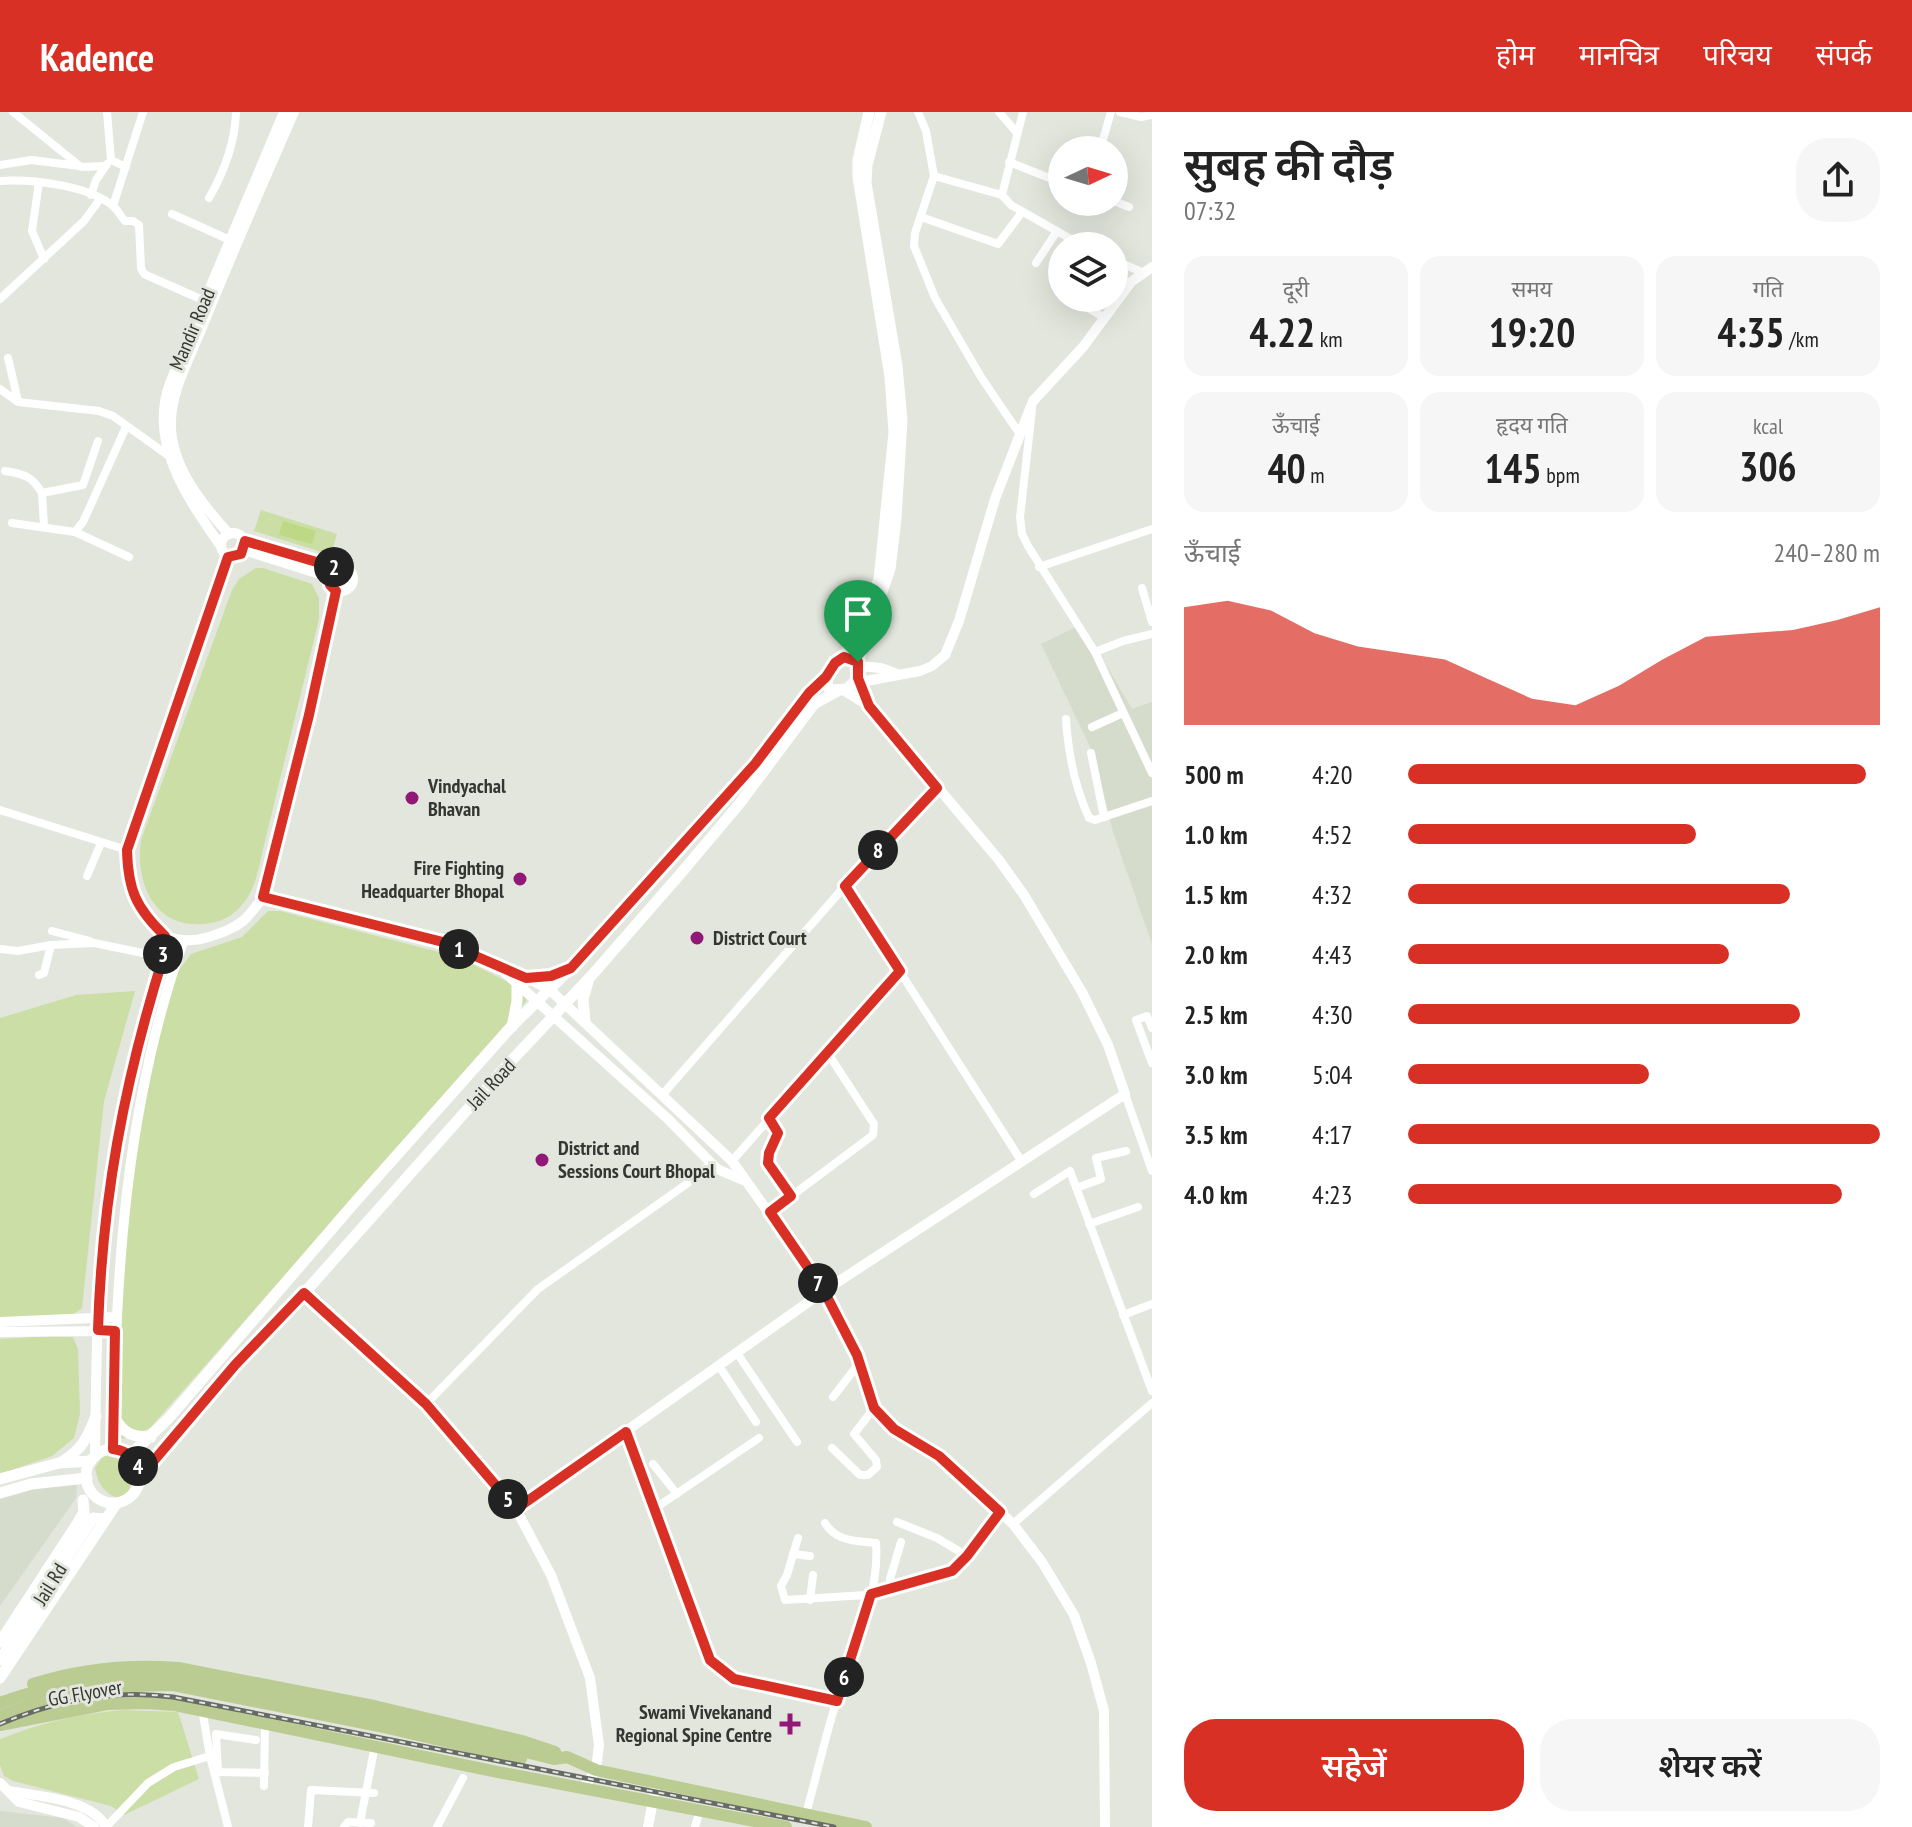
<!DOCTYPE html>
<html lang="hi">
<meta charset="utf-8">
<style>
:root{--surface:#fff;--page:#f6f6f6;--text:#222;--muted:#767676;--accent:#d93025}
body{margin:0;font-family:"PT Sans Narrow","Noto Sans Devanagari",sans-serif;background:var(--page);color:var(--text);height:100vh;display:flex;flex-direction:column;font-size:30px;white-space:nowrap}
*{box-sizing:border-box;margin:0}
p{font-size:26px;color:var(--muted)}
.icon{flex:none;width:44px;height:44px;fill:none;stroke:currentColor;stroke-width:2;stroke-linecap:round;stroke-linejoin:round}
.map{position:relative;flex:1;overflow:hidden}
.details{display:flex;flex-direction:column;background:var(--surface);width:760px}
.details>*{flex:none}
.needle{width:52px;rotate:86deg}
.fabs{position:absolute;left:1048px;top:24px;display:grid;gap:16px}
.fabs a{display:grid;place-items:center;width:80px;height:80px;border-radius:50%;background:var(--surface);box-shadow:0 8px 32px #0002;font-size:40px}
.pin{position:absolute;display:grid;place-items:center;width:68px;height:68px;color:#fff;margin:-82px -34px;border-radius:50% 50% 50% 0;rotate:-45deg;box-shadow:0 0 8px #0007}
.pin .icon{rotate:45deg}
.km{position:absolute;width:40px;height:40px;margin:-20px;border-radius:50%;background:#222;color:#fff;font-size:22px;line-height:40px;text-align:center}
.round{display:grid;place-items:center;flex:none;width:84px;height:84px;border-radius:32px;background:var(--page)}
.headline{display:flex;align-items:center;justify-content:space-between;height:136px;padding:0 32px}
h1{font-size:44px;font-weight:600;line-height:60px}
.stats{display:grid;grid-template-columns:repeat(3,1fr);gap:12px;height:136px;padding:8px 32px}
.stats div{display:grid;align-content:center;border-radius:20px;background:var(--page);text-align:center}
.stats b{font-size:40px;font-weight:600}
.stats small{font-size:22px;font-weight:400}
.stats p{font-size:22px}
.chart{height:224px;padding:16px 32px}
.chart p{display:flex;justify-content:space-between}
.chart svg{width:100%;height:144px;margin-top:8px;fill:var(--accent);opacity:.7}
.action{display:flex;gap:16px;margin-top:auto;padding:16px 32px}
.action a{flex:1;height:92px;border-radius:32px;background:var(--accent);color:#fff;font-size:32px;font-weight:600;line-height:92px;text-align:center}
.action a+a{background:var(--page);color:var(--text)}
ul{padding:0 32px;list-style:none;font-size:26px}
li{display:grid;grid-template-columns:128px 96px 1fr;align-items:center;height:60px}
li i{height:20px;border-radius:10px;background:var(--accent)}
header{display:flex;align-items:center;gap:48px;box-sizing:border-box;height:112px;padding:0 40px;background:var(--accent);color:#fff}
header strong{font-size:38px}
nav{display:flex;gap:44px;margin-inline-start:auto;font-size:28px}
main{display:flex;flex:1;min-height:0}
.map>svg:first-child{display:block}
.built{fill:#d6dccb}
.green{fill:#cbdea5}
.water{fill:#bed985}
.lines{fill:none;stroke-linecap:round;stroke-linejoin:round}
.minor{stroke:#fff;stroke-width:8}
.tertiary{stroke:#fff;stroke-width:10}
.secondary{stroke:#fff;stroke-width:11}
.primary{stroke:#bbcc92;stroke-width:12}
.rail-casing{stroke:#686b65;stroke-width:5}
.rail{stroke:#e2e6dc;stroke-width:2;stroke-dasharray:6;stroke-linecap:butt}
.route-casing{stroke:#fff;stroke-width:16}
.route{stroke:#d93025;stroke-width:10}
.poi-dot{fill:#911876;stroke:#e2e6dc;stroke-width:3}
.labels{text-anchor:middle;stroke-width:6;stroke-linejoin:round;paint-order:stroke}
.street-label{font-size:20px;fill:#343632;stroke:#e2e6dc}
.poi-label{font-size:20px;font-weight:bold;fill:#343632;stroke:#e2e6dc;text-anchor:start}
</style>
<header>
<strong>Kadence</strong>
<nav><a>होम</a><a>मानचित्र</a><a>परिचय</a><a>संपर्क</a></nav>
</header>
<main>
<div class="map">
<svg width="1152" height="1715" viewBox="0 0 1152 1715">
<rect width="100%" height="100%" fill="#e2e6dc"/>
<g class="built">
<polygon points="1082,512 1132,597 1152,590 1152,832 1113,720 1095,645 1041,532"/>
<polygon points="73,1367 77,1373 76,1386 0,1494 0,1387"/>
<polygon points="0,1699 63,1706 77,1715 0,1715"/>
</g>
<g class="green">
<polygon points="261,398 337,422 331,443 254,419"/>
<path d="M256,456H263L312,472L319,486V507L263,737C259,754 256,775 245,789C234,804 221,811 203,812C154,816 135,771 141,728L232,478L239,467Z"/>
<polygon points="268,799 280,799 458,845 508,870 527,888 150,1316 123,1327 118,1322 117,1184 141,992 176,862 191,842 242,825"/>
<polygon points="135,879 104,989 82,1196 68,1206 0,1209 0,906 76,883"/>
<polygon points="52,1224 73,1225 78,1237 80,1302 74,1326 52,1344 0,1362 0,1227"/>
<path d="M103,1344C144,1344 134,1405 106,1379C99,1372 97,1366 95,1356Z"/>
<path d="M124,1598L178,1600L199,1667L124,1703L111,1694L13,1669L4,1664L0,1653V1627C45,1610 76,1602 124,1598Z"/>
</g>
<polygon class="water" points="283,409 316,419 312,432 279,423"/>
<g class="lines">
<g class="minor">
<polyline points="13,0 81,55 105,54"/>
<polyline points="107,0 111,48 126,55"/>
<polyline points="918,0 926,19 934,64 915,121 914,134 935,186 981,265 1019,321"/>
<polyline points="999,0 1017,21"/>
<polyline points="1023,0 1002,83 1011,93 1083,134"/>
<polyline points="1120,0 1141,5 1152,3"/>
<polyline points="1100,38 1111,0"/>
<polyline points="1009,50 1062,71"/>
<polyline points="0,53 31,48 80,54"/>
<polyline points="934,64 1002,83"/>
<path d="M0,69C31,67 88,73 113,94C117,97 121,105 125,109H133L139,113L141,156L144,162L205,189"/>
<polyline points="39,70 32,119 44,147"/>
<polyline points="91,83 96,68 107,52"/>
<path d="M209,86C224,60 235,30 236,0"/>
<polyline points="1114,89 1129,95"/>
<polyline points="113,94 143,0"/>
<polyline points="172,102 230,128"/>
<polyline points="921,105 998,132 1022,100"/>
<polyline points="1114,148 1144,161"/>
<polyline points="1036,151 1057,119"/>
<polyline points="1061,179 1062,180"/>
<polyline points="1071,186 1105,206"/>
<polyline points="0,187 84,109 100,87"/>
<polyline points="8,246 18,289"/>
<polyline points="0,277 18,290 99,299 113,304 169,344"/>
<polyline points="1032,298 1020,405 1022,422 1028,434 1095,540 1152,661"/>
<path d="M5,359C24,362 32,364 42,381"/>
<polyline points="12,411 75,420 83,410 126,315"/>
<polyline points="44,414 42,381 83,373 98,329"/>
<polyline points="75,420 129,445"/>
<polyline points="1039,455 1152,417"/>
<polyline points="1142,476 1152,510"/>
<polyline points="1095,540 1123,529 1152,522"/>
<path d="M1066,607C1068,641 1075,675 1089,706L1095,708L1152,689"/>
<polyline points="1092,615 1123,601"/>
<polyline points="1091,641 1104,705"/>
<polyline points="0,698 127,738"/>
<polyline points="87,764 101,731"/>
<polyline points="845,774 1022,1050"/>
<polyline points="52,819 90,829"/>
<polyline points="0,837 18,839 51,833"/>
<polyline points="39,863 44,861 51,833 94,831 177,848"/>
<polyline points="1152,916 1147,904 1136,908 1152,951"/>
<polyline points="663,982 845,774 937,676"/>
<polyline points="1125,982 1152,1059"/>
<polyline points="769,1006 778,1021 769,1041 768,1051 791,1084"/>
<polyline points="732,1049 900,859"/>
<polyline points="1076,1076 1101,1067 1096,1046 1126,1039"/>
<polyline points="1034,1082 1070,1059 1152,1279"/>
<polyline points="770,1100 873,1023 874,1012 827,940"/>
<polyline points="1089,1112 1138,1095"/>
<polyline points="1123,1203 1152,1192"/>
<polyline points="737,1241 797,1330"/>
<polyline points="719,1254 756,1310"/>
<polyline points="833,1285 860,1250"/>
<polyline points="426,1292 538,1177 688,1071 711,1051"/>
<polyline points="626,1320 710,1548 734,1567 837,1589"/>
<polyline points="832,1336 860,1363 868,1363 877,1355 876,1348 854,1322 874,1296"/>
<polyline points="653,1352 677,1382"/>
<polyline points="654,1397 759,1326"/>
<polyline points="897,1410 937,1426 967,1444"/>
<polyline points="1013,1412 1152,1291"/>
<polyline points="798,1426 787,1463 781,1474 785,1488 867,1483 952,1459 967,1444 1000,1400"/>
<polyline points="793,1442 810,1444"/>
<polyline points="890,1477 890,1467 901,1430"/>
<polyline points="810,1488 813,1463"/>
<polyline points="202,1597 210,1644 228,1715"/>
<polyline points="256,1628 216,1622 218,1660 265,1661"/>
<polyline points="264,1674 265,1610"/>
<path d="M806,1702C817,1662 826,1621 839,1581C854,1533 880,1482 876,1431C857,1429 836,1430 825,1411"/>
<polyline points="360,1711 375,1633"/>
<polyline points="106,1715 148,1671 174,1655 210,1644"/>
<polyline points="308,1715 311,1678 374,1681"/>
<polyline points="344,1715 348,1710 371,1711"/>
<polyline points="437,1715 463,1666"/>
<polyline points="695,1715 700,1698"/>
</g>
<g class="tertiary">
<circle cx="233" cy="433" r="12"/>
<path d="M229,422C202,392 174,358 171,317C169,281 190,246 203,213C232,141 263,71 294,0"/>
<polyline points="245,429 337,456"/>
<path d="M220,433C187,385 148,331 170,271L284,0"/>
<polyline points="244,438 329,465"/>
<path d="M228,445L127,738C129,788 150,842 209,825C221,821 233,817 243,809C250,803 257,793 263,785L309,603L336,479"/>
<circle cx="341" cy="467" r="12"/>
<polyline points="859,554 881,556 897,562"/>
<polyline points="855,571 920,559 932,554 945,543 959,509 995,387 1033,289 1083,235 1131,170 1152,155"/>
<polyline points="843,578 869,594"/>
<polyline points="263,785 443,830 513,858 550,878 732,1049 824,1179 857,1243 874,1296 894,1317 939,1344 1013,1412 1042,1450 1074,1503 1091,1551 1104,1599 1105,1715"/>
<polyline points="502,858 668,1007 717,1057 745,1069"/>
<polyline points="304,1181 426,1292 516,1397 551,1463 590,1566 599,1633 596,1658 584,1675"/>
<polyline points="0,1210 116,1205"/>
<polyline points="0,1220 115,1219"/>
<path d="M113,1337C115,1166 125,993 183,830"/>
<path d="M95,1345C96,1250 97,1153 111,1059C121,987 141,916 163,846L165,824"/>
<polyline points="516,1397 824,1179 1125,982 1108,933 1082,880 1024,783 999,748 869,594 858,566"/>
<polyline points="0,1671 19,1690 79,1705 94,1715"/>
<path d="M9,1679C37,1684 92,1687 106,1715"/>
<polyline points="648,1715 656,1672"/>
</g>
<g class="secondary">
<polyline points="844,545 864,507 879,467 894,320 890,265 858,65 858,48 869,0"/>
<polygon points="844,545 858,550 858,566 847,577 831,578 828,575 826,565 835,551"/>
<polyline points="858,550 890,457 896,407 902,308 897,254 866,71 867,53 881,0"/>
<polyline points="526,866 551,864 568,857"/>
<polyline points="585,910 583,887 588,870"/>
<polyline points="512,915 517,889 517,871"/>
<path d="M114,1305C124,1322 132,1325 151,1325"/>
<circle cx="113" cy="1364" r="27"/>
<polyline points="130,1343 168,1307 356,1089 511,915 571,856 755,652 809,581 826,565"/>
<path d="M63,1349C83,1337 88,1324 96,1304"/>
<polyline points="140,1365 235,1253 298,1188 498,963 593,862 682,760 740,691 814,592 838,579"/>
<polyline points="0,1367 59,1351 91,1349"/>
<polyline points="0,1381 31,1372 87,1366"/>
<polyline points="0,1530 77,1412 84,1400 83,1388"/>
<polyline points="0,1548 93,1406 105,1407"/>
<polyline points="0,1566 116,1392"/>
</g>
<g class="primary">
<path d="M33,1572C80,1557 129,1552 178,1556L374,1594L522,1629L555,1640"/>
<path d="M0,1591C58,1570 116,1561 178,1565L384,1605L554,1647L567,1645L596,1658L866,1715"/>
<path d="M0,1604C57,1581 112,1573 173,1573L379,1614L521,1647"/>
<polyline points="0,1613 107,1592 145,1591 175,1593 498,1660 786,1715"/>
</g>
<defs>
<path id="rail" d="M0,1612C56,1588 113,1577 173,1585L834,1715"/>
</defs>
<use href="#rail" class="rail-casing"/>
<use href="#rail" class="rail"/>
</g>
<g class="lines">
<defs>
<path id="route" d="M245,429L337,456L329,465L330,473L336,479L309,603L263,785L443,830L526,866L551,864L571,856L755,652L809,581L826,565L835,551L844,545L858,550V566L869,594L937,676L845,774L900,859L769,1006L778,1021L769,1041L768,1051L791,1084L770,1100L824,1179L857,1243L874,1296L894,1317L939,1344L1000,1400L967,1444L952,1459L871,1482L837,1589L734,1567L710,1548L626,1320L516,1397L426,1292L304,1181L235,1253L140,1365C139,1349 130,1339 113,1337L115,1219L98,1218C102,1087 124,971 163,846L165,824C136,796 128,778 127,738L228,445L241,442Z"/>
</defs>
<use href="#route" class="route-casing"/>
<use href="#route" class="route"/>
</g>
<g class="poi-dot">
<circle cx="412" cy="686" r="8"/>
<circle cx="520" cy="767" r="8"/>
<circle cx="697" cy="826" r="8"/>
<circle cx="542" cy="1048" r="8"/>
<path d="M786 1600h8v8h8v8h-8v8h-8v-8h-8v-8h8z"/>
</g>
<g class="labels">
<g class="street-label">
<text transform="translate(192 217) rotate(-67)" y="7">Mandir Road</text>
<text transform="translate(491 972) rotate(-47)" y="7">Jail Road</text>
<text transform="translate(50 1472) rotate(-58)" y="7">Jail Rd</text>
<text transform="translate(85 1581) rotate(-10)" y="7">GG Flyover</text>
</g>
<g class="poi-label">
<text x="428" y="681">Vindyachal<tspan x="428" dy="23">Bhavan</tspan></text>
<text x="504" y="763" text-anchor="end">Fire Fighting<tspan x="504" dy="23">Headquarter Bhopal</tspan></text>
<text x="713" y="833">District Court</text>
<text x="558" y="1043">District and<tspan x="558" dy="23">Sessions Court Bhopal</tspan></text>
<text x="772" y="1607" text-anchor="end">Swami Vivekanand<tspan x="772" dy="23">Regional Spine Centre</tspan></text>
</g>
</g>
</svg>
<div class="fabs">
<a><svg class="needle" viewBox="-14 -14 28 28"><path d="M0-13l5 13h-10z" fill="#e53935"/><path d="M0 13l5-13h-10z" fill="#767676"/></svg></a>
<a><svg class="icon" aria-label="layers" viewBox="0 0 24 24"><path d="M12 4l9 5-9 5-9-5zM3 14l9 5 9-5"/></svg></a>
</div>
<div class="pin" style="left:858px;top:550px;background:#1e9e55"><svg class="icon" aria-label="arrive" viewBox="0 0 24 24"><path d="M6 21V4h12l-3 4 3 4H6"/></svg></div>
<b class="km" style="left:459px;top:837px">1</b>
<b class="km" style="left:334px;top:455px">2</b>
<b class="km" style="left:163px;top:842px">3</b>
<b class="km" style="left:138px;top:1354px">4</b>
<b class="km" style="left:508px;top:1387px">5</b>
<b class="km" style="left:844px;top:1565px">6</b>
<b class="km" style="left:818px;top:1171px">7</b>
<b class="km" style="left:878px;top:738px">8</b>
</div>
<section class="details">
<div class="headline"><div><h1>सुबह की दौड़</h1><p>07:32</p></div><a class="round"><svg class="icon" aria-label="share" viewBox="0 0 24 24"><path d="M12 15V3M7 8l5-5 5 5M5 13v7h14v-7"/></svg></a></div>
<div class="stats">
<div><p>दूरी</p><b>4.22<small> km</small></b></div>
<div><p>समय</p><b>19:20</b></div>
<div><p>गति</p><b>4:35<small> /km</small></b></div>
</div>
<div class="stats">
<div><p>ऊँचाई</p><b>40<small> m</small></b></div>
<div><p>हृदय गति</p><b>145<small> bpm</small></b></div>
<div><p>kcal</p><b>306</b></div>
</div>
<div class="chart"><p><span>ऊँचाई</span>240–280 m</p>
<svg viewBox="0 0 160 44" preserveAspectRatio="none"><path d="M0 44V8L10 6L20 9L30 16L40 20L50 22L60 24L70 30L80 36L90 38L100 32L110 24L120 17L130 16L140 15L150 12L160 8V44z"/></svg>
</div>
<ul>
<li><b>500 m</b>4:20<i style="width:97%"></i></li>
<li><b>1.0 km</b>4:52<i style="width:61%"></i></li>
<li><b>1.5 km</b>4:32<i style="width:81%"></i></li>
<li><b>2.0 km</b>4:43<i style="width:68%"></i></li>
<li><b>2.5 km</b>4:30<i style="width:83%"></i></li>
<li><b>3.0 km</b>5:04<i style="width:51%"></i></li>
<li><b>3.5 km</b>4:17<i style="width:100%"></i></li>
<li><b>4.0 km</b>4:23<i style="width:92%"></i></li>
</ul>
<div class="action"><a>सहेजें</a><a>शेयर करें</a></div>
</section>
</main>
